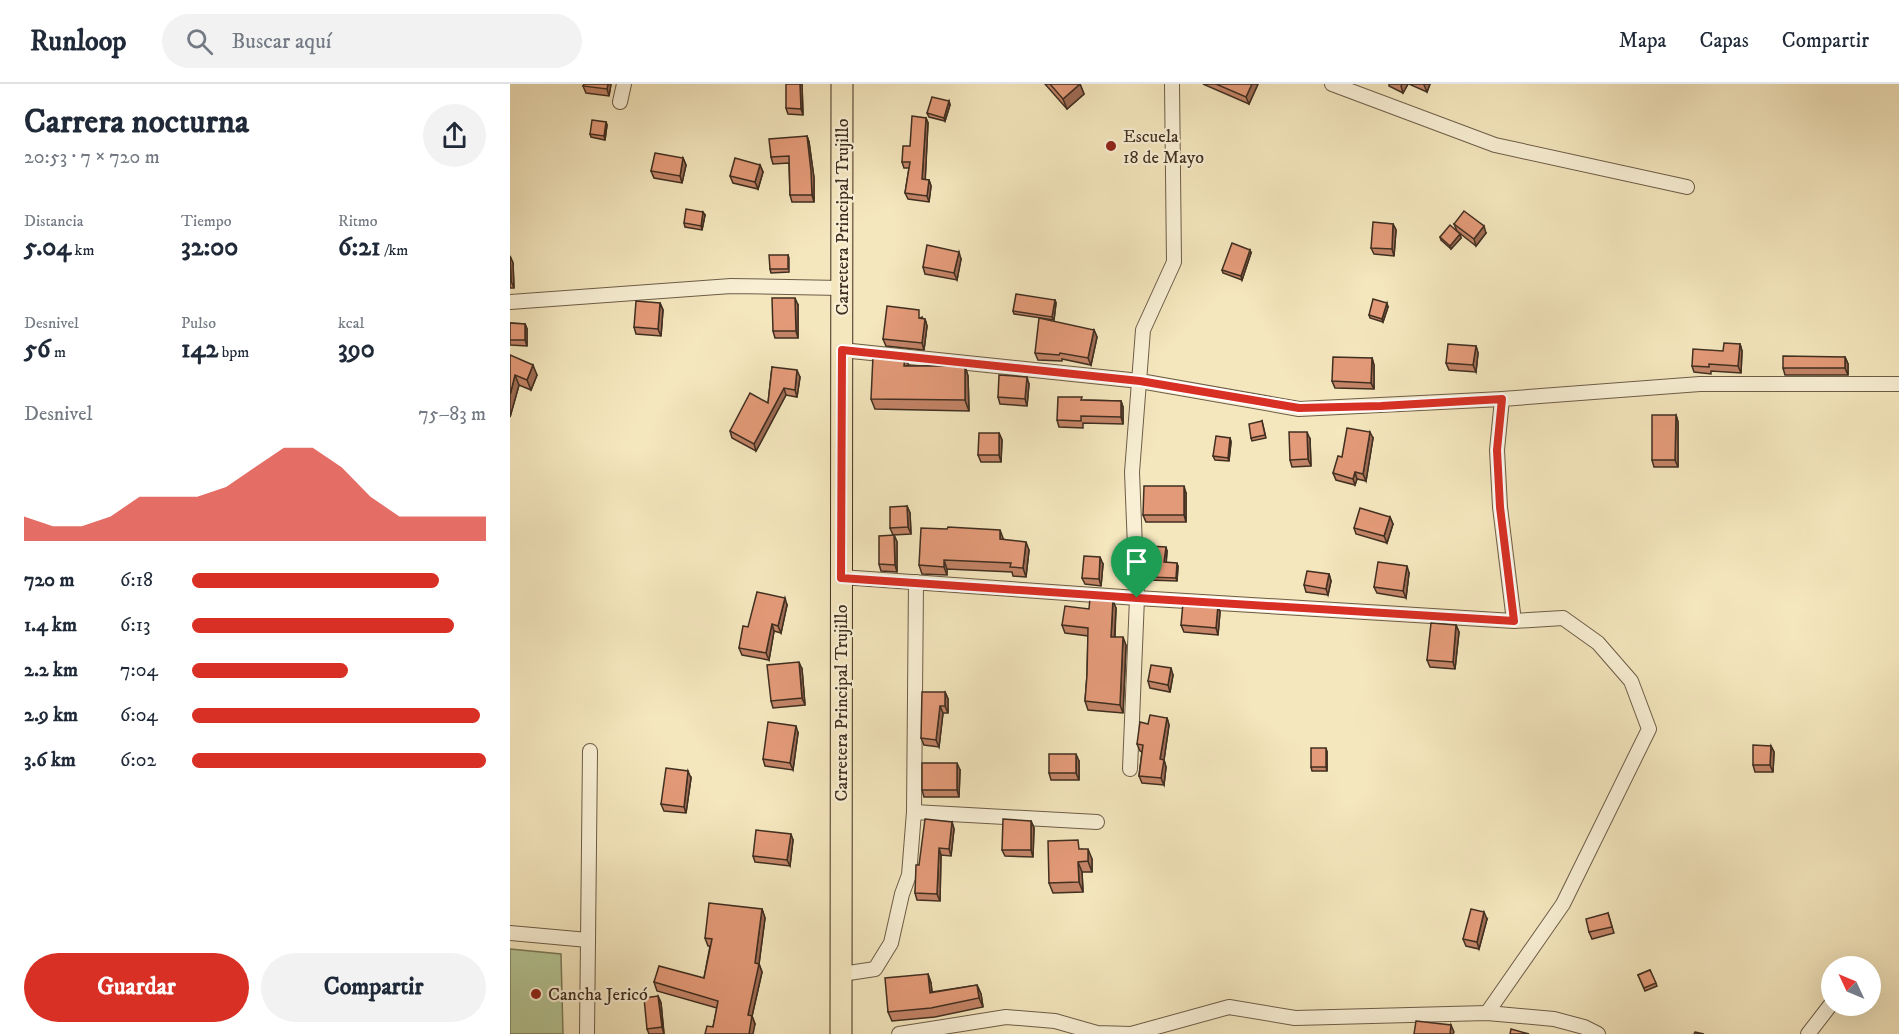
<!DOCTYPE html>
<html lang="es">
<meta charset="utf-8">
<style>
:root{--surface:#fff;--page:#f2f2f3;--text:#1f2937;--muted:#747a83;--line:#e0e1e3;--accent:#d93025}
body{margin:0;font-family:"IM FELL DW Pica",serif;background:var(--page);color:var(--text);height:100vh;display:flex;flex-direction:column;font-size:22px;white-space:nowrap}
*{box-sizing:border-box;margin:0}
p{font-size:20px;color:var(--muted)}
.icon{flex:none;width:33px;height:33px;fill:none;stroke:currentColor;stroke-width:2;stroke-linecap:round;stroke-linejoin:round}
.map{position:relative;flex:1;overflow:hidden}
.panel{display:flex;flex-direction:column;background:var(--surface);width:510px}
.panel>*{flex:none}
.needle{width:39px;rotate:314deg}
.buttons{position:absolute;left:1311px;top:872px;display:grid;gap:12px}
.buttons a{display:grid;place-items:center;width:60px;height:60px;border-radius:50%;background:var(--surface);box-shadow:0 6px 24px #0002;font-size:30px}
.pin{position:absolute;display:grid;place-items:center;width:51px;height:51px;color:#fff;margin:-62px -26px;border-radius:50% 50% 50% 0;rotate:-45deg;box-shadow:0 0 6px #0007}
.pin .icon{rotate:45deg}
.round{display:grid;place-items:center;flex:none;width:63px;height:63px;border-radius:32px;background:var(--page)}
.headline{display:flex;align-items:center;justify-content:space-between;height:102px;padding:0 24px}
h1{font-size:33px;font-weight:700;line-height:45px}
.stats{display:grid;grid-template-columns:repeat(3,1fr);gap:9px;height:102px;padding:6px 24px}
.stats div{display:grid;align-content:center}
.stats b{font-size:26px;font-weight:700}
.stats small{font-size:16px;font-weight:400}
.stats p{font-size:16px}
.chart{height:168px;padding:12px 24px}
.chart p{display:flex;justify-content:space-between}
.chart svg{width:100%;height:108px;margin-top:6px;fill:var(--accent);opacity:.7}
.button{display:flex;gap:12px;margin-top:auto;padding:12px 24px}
.button a{flex:1;height:69px;border-radius:36px;background:var(--accent);color:#fff;font-size:24px;font-weight:700;line-height:69px;text-align:center}
.button a+a{background:var(--page);color:var(--text)}
ul{padding:0 24px;list-style:none;font-size:20px}
li{display:grid;grid-template-columns:96px 72px 1fr;align-items:center;height:45px}
li i{height:15px;border-radius:8px;background:var(--accent)}
header{display:flex;align-items:center;gap:36px;box-sizing:border-box;height:84px;padding:0 30px;background:var(--surface);border-bottom:2px solid var(--line)}
header strong{font-size:28px}
nav{display:flex;gap:33px;margin-inline-start:auto;font-size:21px}
.search{width:420px;height:54px;background:var(--page);display:flex;align-items:center;gap:15px;box-sizing:border-box;padding:0 21px;border-radius:33px;color:var(--muted);font-size:22px}
main{display:flex;flex:1;min-height:0}
.map>svg:first-child{display:block}
.green{fill:#b6c695;stroke:#7b7a5b;stroke-width:1.5}
.lines{fill:none;stroke-linecap:round;stroke-linejoin:round}
.minor-casing{stroke:#6d5d48;stroke-width:16}
.primary-casing{stroke:#402f21;stroke-width:23}
.minor{stroke:#f8efd4;stroke-width:14}
.primary{stroke:#f4e6bd;stroke-width:21}
.wall{fill:#c38467;stroke:#402f21;stroke-width:1.5}
.shaded-wall{fill:#9f6c54;stroke:#402f21;stroke-width:1.5}
.building{fill:#e39a78;stroke:#402f21;stroke-width:1.5}
.route-casing{stroke:#fff;stroke-width:12}
.route{stroke:#d93025;stroke-width:8}
.poi-dot{fill:#8f2418;stroke:#f8efd4;stroke-width:2}
.labels{text-anchor:middle;stroke-width:4.5;stroke-linejoin:round;paint-order:stroke}
.poi-label{font-size:18px;fill:#402f21;stroke:#f8efd4;text-anchor:start}
.street-label{font-size:18px;fill:#402f21;stroke:#f8efd4}
</style>
<header>
<strong>Runloop</strong>
<div class="search"><svg class="icon" aria-label="search" viewBox="0 0 24 24"><circle cx="10" cy="10" r="6"/><path d="M15 15l6 6"/></svg>Buscar aquí</div>
<nav><a>Mapa</a><a>Capas</a><a>Compartir</a></nav>
</header>
<main>
<section class="panel">
<div class="headline"><div><h1>Carrera nocturna</h1><p>20:53 · 7 × 720 m</p></div><a class="round"><svg class="icon" aria-label="share" viewBox="0 0 24 24"><path d="M12 15V3M7 8l5-5 5 5M5 13v7h14v-7"/></svg></a></div>
<div class="stats">
<div><p>Distancia</p><b>5.04<small> km</small></b></div>
<div><p>Tiempo</p><b>32:00</b></div>
<div><p>Ritmo</p><b>6:21<small> /km</small></b></div>
</div>
<div class="stats">
<div><p>Desnivel</p><b>56<small> m</small></b></div>
<div><p>Pulso</p><b>142<small> bpm</small></b></div>
<div><p>kcal</p><b>390</b></div>
</div>
<div class="chart"><p><span>Desnivel</span>75–83 m</p>
<svg viewBox="0 0 160 44" preserveAspectRatio="none"><path d="M0 44V34L10 38L20 38L30 34L40 26L50 26L60 26L70 22L80 14L90 6L100 6L110 14L120 26L130 34L140 34L150 34L160 34V44z"/></svg>
</div>
<ul>
<li><b>720 m</b>6:18<i style="width:84%"></i></li>
<li><b>1.4 km</b>6:13<i style="width:89%"></i></li>
<li><b>2.2 km</b>7:04<i style="width:53%"></i></li>
<li><b>2.9 km</b>6:04<i style="width:98%"></i></li>
<li><b>3.6 km</b>6:02<i style="width:100%"></i></li>
</ul>
<div class="button"><a>Guardar</a><a>Compartir</a></div>
</section>
<div class="map">
<svg width="1389" height="950" viewBox="0 0 1389 950">
<rect width="100%" height="100%" fill="#f4e6bd"/>
<filter id="stains"><feTurbulence type="fractalNoise" baseFrequency=".00333" numOctaves="4"/><feColorMatrix values="0 0 0 0 .2 0 0 0 0 .09 0 0 0 0 .02 0 0 0 .5 -.17"/></filter>
<radialGradient id="worn" r=".72"><stop offset=".6" stop-color="#630" stop-opacity="0"/><stop offset="1" stop-color="#630" stop-opacity=".3"/></radialGradient>
<polygon class="green" points="0,865 51,870 53,950 0,950"/>
<g class="lines">
<defs>
<g id="minor">
<polyline points="822,0 985,61 1177,103"/>
<polyline points="110,18 114,0"/>
<polyline points="0,218 221,202 331,204"/>
<polyline points="332,266 630,297 789,325 992,315 1190,300 1389,300"/>
<polyline points="992,315 987,366 990,423 1004,537"/>
<polyline points="331,493 627,514 1004,537 1053,534 1088,559 1121,597 1139,645 1053,820 977,929"/>
<polyline points="620,685 627,514 622,388 633,246 664,178 662,0"/>
<polyline points="404,728 406,498"/>
<polyline points="0,849 78,856"/>
<polyline points="332,890 365,885 381,859 392,810 399,791 404,728 587,738"/>
<polyline points="77,950 80,667"/>
<polyline points="389,950 496,933 545,937 587,949 621,950 719,923 785,934 977,929 1044,935 1074,943 1088,950"/>
<polyline points="1298,950 1322,919"/>
</g>
<polyline id="primary" points="331,950 332,0"/>
</defs>
<use href="#minor" class="minor-casing"/>
<use href="#primary" class="primary-casing"/>
<use href="#minor" class="minor"/>
<use href="#primary" class="primary"/>
</g>
<g class="wall">
<polygon points="101,0 99,12 76,9 73,2"/>
<polygon points="292,0 293,31 278,30 276,24"/>
<polygon points="535,0 570,0 574,10 557,25"/>
<polygon points="693,0 748,0 739,20"/>
<polygon points="879,0 898,0 893,9 879,2"/>
<polygon points="899,0 920,0 917,8"/>
<polygon points="439,17 440,21 435,37 419,33 417,29"/>
<polygon points="416,34 418,39 415,96 419,96 421,102 419,118 398,115 395,109 399,84 394,84 392,78"/>
<polygon points="96,38 97,41 95,56 81,53 80,50"/>
<polygon points="297,52 299,58 304,94 304,118 282,118 280,111 279,79 263,80 261,73"/>
<polygon points="173,74 176,81 172,99 144,94 141,87"/>
<polygon points="250,81 253,88 248,105 223,99 220,92"/>
<polygon points="195,131 192,146 175,143 174,139"/>
<polygon points="883,140 886,146 884,172 864,170 861,164"/>
<polygon points="944,140 976,149 966,162 947,147"/>
<polygon points="950,150 951,154 941,165 931,156 930,153"/>
<polygon points="741,169 732,196 713,189 712,186"/>
<polygon points="278,171 279,174 279,188 261,189 260,185"/>
<polygon points="0,172 3,179 4,204 0,204"/>
<polygon points="451,175 447,196 415,190 413,183"/>
<polygon points="545,216 546,219 544,236 504,230 503,227"/>
<polygon points="150,219 153,226 151,252 126,250 124,243"/>
<polygon points="288,221 288,254 265,254 263,247"/>
<polygon points="878,223 873,238 860,234 859,231"/>
<polygon points="412,233 412,234 415,235 417,242 414,266 376,262 373,255"/>
<polygon points="0,239 15,240 17,245 17,262 0,261"/>
<polygon points="584,246 587,253 581,281 552,275 552,277 528,276 525,269"/>
<polygon points="1230,260 1232,267 1231,289 1201,287 1201,290 1184,288 1182,282"/>
<polygon points="966,262 968,269 966,288 939,286 936,279"/>
<polygon points="0,271 27,291 21,306 9,301 0,333"/>
<polygon points="1335,273 1338,280 1338,291 1275,291 1273,284"/>
<polygon points="862,274 864,281 864,305 825,304 822,297"/>
<polygon points="399,282 455,282 458,292 459,327 365,325 361,315"/>
<polygon points="262,283 290,293 287,313 276,311 246,367 222,354 220,347 258,319"/>
<polygon points="519,300 517,322 490,320 488,313"/>
<polygon points="573,316 611,317 613,323 613,340 573,339 573,344 549,343 547,336"/>
<polygon points="1166,331 1168,338 1168,383 1144,383 1142,376"/>
<polygon points="752,337 756,354 742,357 741,354"/>
<polygon points="489,349 492,356 491,378 471,378 468,371"/>
<polygon points="720,354 721,358 719,377 705,376 703,372"/>
<polygon points="863,354 856,397 847,395 845,401 826,396 823,389 832,373"/>
<polygon points="800,355 801,382 782,383 780,376"/>
<polygon points="676,409 676,438 636,438 633,431"/>
<polygon points="397,422 400,429 401,450 383,451 380,444"/>
<polygon points="880,433 883,440 877,459 846,450 844,444"/>
<polygon points="384,451 387,458 387,488 371,487 369,480"/>
<polygon points="493,455 519,466 516,493 503,492 502,488 437,485 437,491 412,490 409,481"/>
<polygon points="657,467 656,479 668,482 667,497 639,496 638,493 638,480 637,479 635,476"/>
<polygon points="593,480 591,502 575,500 572,494"/>
<polygon points="899,489 896,514 867,509 864,503"/>
<polygon points="819,490 821,497 818,511 796,508 794,501"/>
<polygon points="277,521 271,549 264,547 259,576 232,571 229,564 238,543"/>
<polygon points="708,521 710,528 708,551 674,548 671,541"/>
<polygon points="606,524 605,553 616,561 613,629 578,626 575,617 577,591 578,552 555,549 552,541 579,525"/>
<polygon points="946,541 949,548 945,585 920,583 917,576"/>
<polygon points="292,585 295,621 263,624 261,617"/>
<polygon points="663,591 660,608 640,604 638,597"/>
<polygon points="435,608 438,615 438,629 433,629 429,663 414,661 411,654"/>
<polygon points="657,634 659,641 654,676 656,683 654,701 632,699 629,692 632,668 630,667 627,660 638,640"/>
<polygon points="288,649 283,686 255,682 253,675"/>
<polygon points="1261,662 1264,668 1263,688 1245,688 1243,681"/>
<polygon points="817,668 817,687 802,687 801,683"/>
<polygon points="569,677 569,696 541,696 539,689"/>
<polygon points="450,686 449,713 414,713 412,706"/>
<polygon points="181,694 176,729 154,727 151,720"/>
<polygon points="521,737 524,744 523,773 495,772 492,766"/>
<polygon points="442,738 444,745 441,772 431,771 430,817 407,816 405,809 409,781"/>
<polygon points="283,756 280,782 245,778 243,772"/>
<polygon points="572,765 582,775 582,788 572,788 573,808 543,809 539,799"/>
<polygon points="252,825 255,834 249,880 252,888 242,932 245,940 203,943 207,924 147,907 144,898 194,894 200,862 198,862 195,854"/>
<polygon points="1098,829 1104,849 1082,855 1079,848"/>
<polygon points="977,835 969,865 956,862 953,855"/>
<polygon points="1140,886 1147,902 1135,907 1128,891"/>
<polygon points="418,890 421,899 422,908 467,901 471,910 473,923 425,933 382,937 378,928"/>
<polygon points="148,912 151,919 154,950 139,950 137,945"/>
</g>
<g class="shaded-wall">
<polygon points="98,0 101,0 99,12 97,5"/>
<polygon points="290,0 292,0 293,31 291,25"/>
<polygon points="570,0 574,10 557,25 553,15"/>
<polygon points="742,0 748,0 739,20 736,13"/>
<polygon points="892,0 898,0 893,9 891,2"/>
<polygon points="915,0 920,0 917,8 914,1"/>
<polygon points="439,17 440,21 435,37 434,34"/>
<polygon points="416,34 418,39 415,101 412,95"/>
<polygon points="96,38 97,41 95,56 94,52"/>
<polygon points="297,52 299,58 304,94 304,118 302,111"/>
<polygon points="173,74 176,81 172,99 170,92"/>
<polygon points="250,81 253,88 248,105 245,98"/>
<polygon points="419,96 421,102 419,118 417,112"/>
<polygon points="193,128 195,131 192,146 191,142"/>
<polygon points="883,140 886,146 884,172 882,165"/>
<polygon points="974,142 976,149 966,162 964,155"/>
<polygon points="950,150 951,154 941,165 940,162"/>
<polygon points="740,166 741,169 732,196 731,192"/>
<polygon points="449,168 451,175 447,196 444,189"/>
<polygon points="0,172 3,179 4,204 1,197"/>
<polygon points="285,214 288,221 288,254 286,247"/>
<polygon points="545,216 546,219 544,236 542,233"/>
<polygon points="150,219 153,226 151,252 148,245"/>
<polygon points="877,219 878,223 873,238 872,235"/>
<polygon points="415,235 417,242 414,266 412,259"/>
<polygon points="15,240 17,245 17,262 15,256"/>
<polygon points="584,246 587,253 581,281 578,274"/>
<polygon points="1230,260 1232,267 1231,289 1228,282"/>
<polygon points="966,262 968,269 966,288 963,281"/>
<polygon points="395,272 399,282 394,282"/>
<polygon points="1335,273 1338,280 1338,291 1335,284"/>
<polygon points="862,274 864,281 864,305 861,299"/>
<polygon points="23,281 27,291 21,306 17,296"/>
<polygon points="455,282 458,292 459,327 455,316"/>
<polygon points="287,286 290,293 287,313 285,306"/>
<polygon points="5,291 9,301 0,333 0,311"/>
<polygon points="517,293 519,300 517,322 515,315"/>
<polygon points="274,304 276,311 246,367 244,360"/>
<polygon points="611,317 613,323 613,340 611,333"/>
<polygon points="1166,331 1168,338 1168,383 1165,376"/>
<polygon points="797,348 800,355 801,382 798,375"/>
<polygon points="860,348 863,354 856,397 853,390"/>
<polygon points="489,349 492,356 491,378 489,371"/>
<polygon points="720,354 721,358 719,377 718,374"/>
<polygon points="845,388 847,395 845,401 843,395"/>
<polygon points="674,402 676,409 676,438 674,431"/>
<polygon points="397,422 400,429 401,450 398,443"/>
<polygon points="880,433 883,440 877,459 874,452"/>
<polygon points="490,446 493,454 493,463 490,455"/>
<polygon points="384,451 387,458 387,488 385,481"/>
<polygon points="516,458 519,466 516,493 513,484"/>
<polygon points="656,463 657,467 656,482 654,478"/>
<polygon points="590,473 593,480 591,502 589,495"/>
<polygon points="434,476 437,485 437,491 434,483"/>
<polygon points="667,479 668,482 667,497 666,494"/>
<polygon points="897,482 899,489 896,514 893,507"/>
<polygon points="819,490 821,497 818,511 816,505"/>
<polygon points="275,514 277,521 271,549 268,542"/>
<polygon points="603,516 606,524 604,561 601,553"/>
<polygon points="708,521 710,528 708,551 706,544"/>
<polygon points="262,540 264,547 259,576 256,569"/>
<polygon points="946,541 949,548 945,585 943,578"/>
<polygon points="613,553 616,561 613,629 610,621"/>
<polygon points="289,578 292,585 295,621 292,614"/>
<polygon points="661,584 663,591 660,608 658,601"/>
<polygon points="435,608 438,615 438,629 435,622"/>
<polygon points="430,622 433,629 429,663 426,656"/>
<polygon points="657,634 659,641 654,676 656,683 654,701 651,694 650,675"/>
<polygon points="286,642 288,649 283,686 280,679"/>
<polygon points="1261,662 1264,668 1263,688 1260,681"/>
<polygon points="816,664 817,668 817,687 816,683"/>
<polygon points="566,670 569,677 569,696 566,689"/>
<polygon points="447,679 450,686 449,713 447,706"/>
<polygon points="178,687 181,694 176,729 174,723"/>
<polygon points="521,737 524,744 523,773 521,766"/>
<polygon points="442,738 444,745 441,772 439,765"/>
<polygon points="281,750 283,756 280,782 277,776"/>
<polygon points="429,764 431,771 430,817 427,810"/>
<polygon points="578,765 582,775 582,788 578,777"/>
<polygon points="568,778 572,788 573,808 569,798"/>
<polygon points="252,825 255,834 249,880 252,888 242,932 245,940 243,950 239,950 238,931"/>
<polygon points="974,828 977,835 969,865 967,858"/>
<polygon points="418,890 421,899 423,918 420,909"/>
<polygon points="467,901 471,910 473,923 469,914"/>
<polygon points="148,912 151,919 154,950 152,943"/>
<polygon points="941,941 944,948 943,950 940,950"/>
</g>
<g class="building">
<polygon points="74,0 98,0 97,5 73,2"/>
<polygon points="276,0 290,0 291,25 276,24"/>
<polygon points="540,0 570,0 553,15"/>
<polygon points="706,0 742,0 736,13"/>
<polygon points="422,13 439,17 434,34 417,29"/>
<polygon points="402,32 416,34 412,95 419,96 417,112 395,109 400,78 392,78 393,62 400,62"/>
<polygon points="82,36 96,38 94,52 80,50"/>
<polygon points="297,52 301,87 302,111 280,111 279,72 261,73 259,55"/>
<polygon points="145,69 173,74 170,92 141,87"/>
<polygon points="225,74 250,81 245,98 220,92"/>
<polygon points="176,125 193,128 191,142 174,139"/>
<polygon points="954,127 974,142 964,155 944,140"/>
<polygon points="863,138 883,140 882,165 861,164"/>
<polygon points="940,141 950,150 940,162 930,153"/>
<polygon points="722,159 740,166 731,192 712,186"/>
<polygon points="417,161 449,168 444,189 413,183"/>
<polygon points="259,171 278,171 278,185 260,185"/>
<polygon points="0,172 1,197 0,197"/>
<polygon points="506,210 545,216 542,233 503,227"/>
<polygon points="262,214 285,214 286,247 263,247"/>
<polygon points="863,215 877,219 872,235 859,231"/>
<polygon points="126,217 150,219 148,245 124,243"/>
<polygon points="377,222 409,226 409,234 415,235 412,259 373,255"/>
<polygon points="529,234 584,246 578,274 550,269 549,271 525,269"/>
<polygon points="0,239 15,240 15,256 0,256"/>
<polygon points="1214,259 1230,260 1228,282 1199,280 1199,283 1182,282 1183,265 1213,267"/>
<polygon points="938,260 966,262 963,281 936,279"/>
<polygon points="370,269 395,272 394,282 455,282 455,316 361,315 363,272 370,272"/>
<polygon points="0,271 23,281 17,296 5,291 0,311"/>
<polygon points="1273,272 1335,273 1335,284 1273,284"/>
<polygon points="823,273 862,274 861,299 822,297"/>
<polygon points="262,283 287,286 285,306 274,304 244,360 220,347 240,309 258,319"/>
<polygon points="489,291 517,293 515,315 488,313"/>
<polygon points="548,313 572,313 571,316 611,317 611,333 571,332 571,337 547,336"/>
<polygon points="1142,331 1166,331 1165,376 1142,376"/>
<polygon points="752,337 755,351 741,354 739,340"/>
<polygon points="837,344 860,348 853,390 845,388 843,395 823,389 828,372 832,373"/>
<polygon points="779,348 797,348 798,375 780,376"/>
<polygon points="469,349 489,349 489,371 468,371"/>
<polygon points="706,352 720,354 718,374 703,372"/>
<polygon points="634,402 674,402 674,431 633,431"/>
<polygon points="397,422 398,443 380,444 380,423"/>
<polygon points="850,424 880,433 874,452 844,444"/>
<polygon points="438,443 490,446 490,455 516,458 513,484 500,483 501,479 434,476 434,483 409,481 411,444 437,445"/>
<polygon points="384,451 385,481 369,480 369,452"/>
<polygon points="637,462 656,463 654,478 667,479 666,494 638,493 639,476 635,476"/>
<polygon points="574,472 590,473 589,495 572,494"/>
<polygon points="868,478 897,482 893,507 864,503"/>
<polygon points="797,487 819,490 816,505 794,501"/>
<polygon points="247,508 275,514 268,542 262,540 256,569 229,564 233,542 238,543"/>
<polygon points="580,514 603,516 601,553 613,553 610,621 575,617 577,591 578,544 552,541 555,522 579,525"/>
<polygon points="673,519 708,521 706,544 671,541"/>
<polygon points="921,539 946,541 943,578 917,576"/>
<polygon points="289,578 292,614 261,617 257,581"/>
<polygon points="641,581 661,584 658,601 638,597"/>
<polygon points="412,608 435,608 435,622 430,622 426,656 411,654"/>
<polygon points="640,631 657,634 650,675 654,676 651,694 629,692 633,661 627,660 630,638 638,640"/>
<polygon points="258,638 286,642 280,679 253,675"/>
<polygon points="1243,661 1261,662 1260,681 1243,681"/>
<rect x="801" y="664" width="15" height="19"/>
<rect x="539" y="670" width="27" height="19"/>
<rect x="412" y="679" width="35" height="27"/>
<polygon points="156,684 178,687 174,723 151,720"/>
<polygon points="415,735 442,738 439,765 429,764 427,810 405,809 406,781 409,781"/>
<polygon points="493,735 521,737 521,766 492,766"/>
<polygon points="246,746 281,750 277,776 243,772"/>
<polygon points="568,756 569,765 578,765 578,777 568,778 569,798 539,799 538,757"/>
<polygon points="199,819 252,825 245,879 249,880 238,931 242,932 239,950 195,950 197,942 203,943 208,917 144,898 149,882 194,894 202,855 195,854"/>
<polygon points="961,825 974,828 967,858 953,855"/>
<polygon points="1098,829 1102,843 1079,848 1076,835"/>
<polygon points="1140,886 1146,899 1134,904 1128,891"/>
<polygon points="418,890 420,909 467,901 469,914 421,924 378,928 375,894"/>
<polygon points="148,912 152,943 137,945 134,914"/>
<polygon points="906,937 941,941 940,950 904,950"/>
<polygon points="1001,945 1019,950 1000,950"/>
<polygon points="1185,948 1194,950 1184,950"/>
</g>
<g class="lines">
<defs>
<polygon id="route" points="332,266 630,297 789,324 871,322 992,315 987,366 990,423 1004,537 627,514 331,494"/>
</defs>
<use href="#route" class="route-casing"/>
<use href="#route" class="route"/>
</g>
<g class="poi-dot">
<circle cx="601" cy="62" r="6"/>
<circle cx="26" cy="910" r="6"/>
</g>
<g class="labels">
<g class="poi-label">
<text x="613" y="58">Escuela<tspan x="613" dy="21">18 de Mayo</tspan></text>
<text x="38" y="916">Cancha Jericó</text>
</g>
<g class="street-label">
<text transform="translate(332 133) rotate(-90)" y="6">Carretera Principal Trujillo</text>
<text transform="translate(331 619) rotate(-90)" y="6">Carretera Principal Trujillo</text>
</g>
</g>
<rect width="100%" height="100%" filter="url(#stains)"/>
<rect width="100%" height="100%" fill="url(#worn)"/>
</svg>
<div class="buttons">
<a><svg class="needle" viewBox="-14 -14 28 28"><path d="M0-13l5 13h-10z" fill="#e53935"/><path d="M0 13l5-13h-10z" fill="#747a83"/></svg></a>
</div>
<div class="pin" style="left:627px;top:514px;background:#1e9e55"><svg class="icon" aria-label="arrive" viewBox="0 0 24 24"><path d="M6 21V4h12l-3 4 3 4H6"/></svg></div>
</div>
</main>
